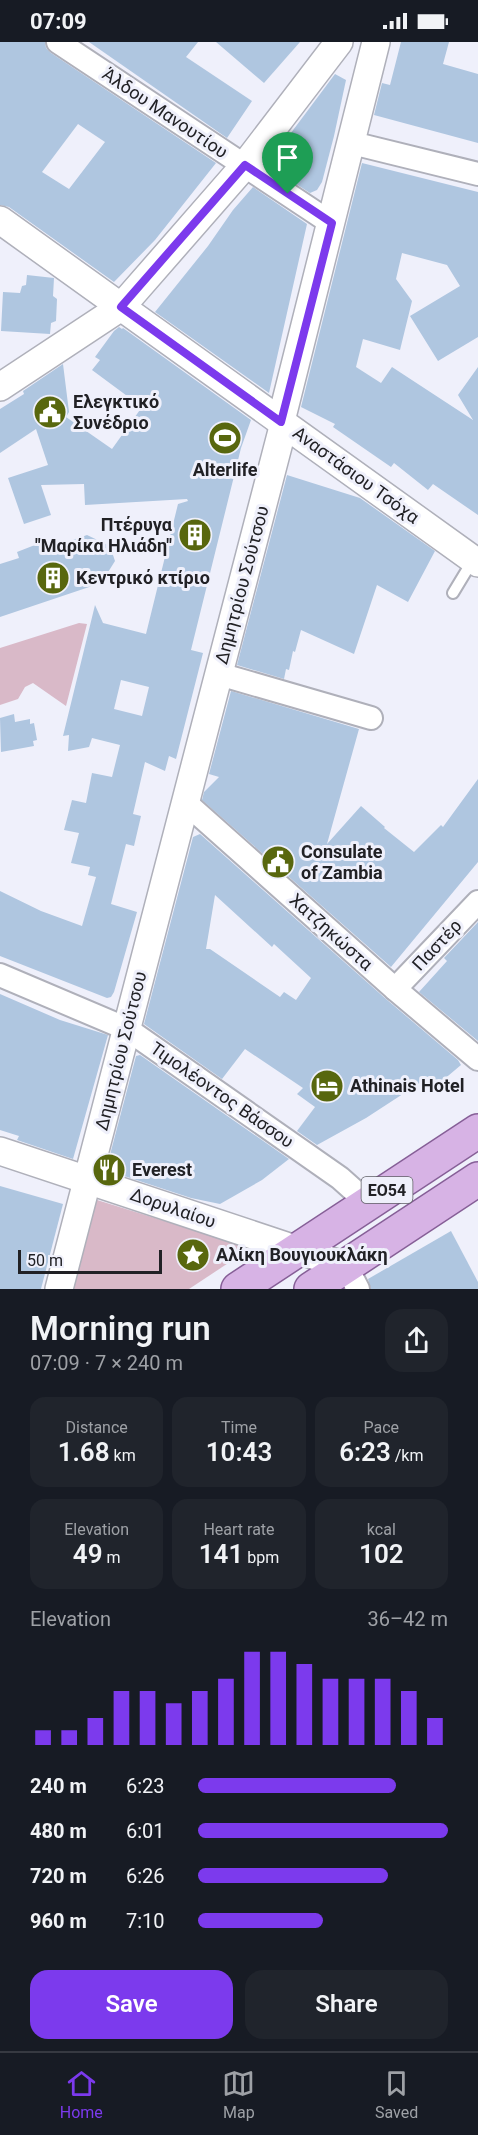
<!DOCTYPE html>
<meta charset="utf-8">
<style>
:root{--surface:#171b24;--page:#20242c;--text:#f1f3f6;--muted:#9ea1a6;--line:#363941;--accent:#7c3aed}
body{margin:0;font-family:Roboto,sans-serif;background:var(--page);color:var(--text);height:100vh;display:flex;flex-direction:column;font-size:22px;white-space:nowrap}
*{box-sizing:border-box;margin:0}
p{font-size:20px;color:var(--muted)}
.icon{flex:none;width:33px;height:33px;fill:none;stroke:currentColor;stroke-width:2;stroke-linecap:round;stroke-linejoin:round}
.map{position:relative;height:1247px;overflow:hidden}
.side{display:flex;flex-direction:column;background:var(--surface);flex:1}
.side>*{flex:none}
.scale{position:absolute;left:18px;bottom:15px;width:144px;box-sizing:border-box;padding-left:6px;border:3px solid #212125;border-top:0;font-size:16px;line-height:21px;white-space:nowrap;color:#212125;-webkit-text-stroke:4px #eff0fb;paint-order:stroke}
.pin{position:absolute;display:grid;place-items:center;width:51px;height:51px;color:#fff;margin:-62px -26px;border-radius:50% 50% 50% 0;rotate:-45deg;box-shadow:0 0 6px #0007}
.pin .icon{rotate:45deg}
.round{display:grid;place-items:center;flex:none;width:63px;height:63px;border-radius:18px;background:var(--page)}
.head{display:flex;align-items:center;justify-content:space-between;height:102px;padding:0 30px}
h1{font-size:33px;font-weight:600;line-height:45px}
.figures{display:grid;grid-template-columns:repeat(3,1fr);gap:9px;height:102px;padding:6px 30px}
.figures div{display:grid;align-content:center;border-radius:15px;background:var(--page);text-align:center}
.figures b{font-size:26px;font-weight:600}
.figures small{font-size:16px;font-weight:400}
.figures p{font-size:16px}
.chart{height:168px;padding:12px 30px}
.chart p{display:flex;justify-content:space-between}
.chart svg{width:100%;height:108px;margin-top:6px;stroke:var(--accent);stroke-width:6}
.action{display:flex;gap:12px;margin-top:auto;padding:12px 30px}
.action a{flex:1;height:69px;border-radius:18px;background:var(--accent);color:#fff;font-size:24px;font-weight:600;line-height:69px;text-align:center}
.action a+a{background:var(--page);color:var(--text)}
ul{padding:0 30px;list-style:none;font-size:20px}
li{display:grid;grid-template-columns:96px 72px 1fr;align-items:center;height:45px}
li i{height:15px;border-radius:8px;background:var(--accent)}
.status{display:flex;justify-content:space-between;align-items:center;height:42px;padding:0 30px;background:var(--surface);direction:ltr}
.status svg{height:16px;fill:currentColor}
.tabs{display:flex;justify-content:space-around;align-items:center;height:84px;border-top:2px solid var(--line);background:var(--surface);font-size:16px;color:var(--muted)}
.tabs a{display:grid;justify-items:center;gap:3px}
.tabs .current{color:var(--accent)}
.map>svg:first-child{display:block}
.green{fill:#d9b9c8}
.building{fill:#afc6e0;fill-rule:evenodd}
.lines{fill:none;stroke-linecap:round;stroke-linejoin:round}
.service-casing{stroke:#afb0ba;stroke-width:14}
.minor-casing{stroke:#afb0ba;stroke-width:26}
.tertiary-casing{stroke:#afb0ba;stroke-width:30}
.primary-casing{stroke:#865f97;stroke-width:36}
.service{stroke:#fff;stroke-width:10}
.minor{stroke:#fff;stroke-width:22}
.tertiary{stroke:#fff;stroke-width:27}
.primary{stroke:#d7b3e5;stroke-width:33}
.route-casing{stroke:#fff;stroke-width:12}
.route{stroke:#7c3aed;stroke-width:8}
.labels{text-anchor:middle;stroke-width:6;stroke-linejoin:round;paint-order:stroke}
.shield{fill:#eff0fb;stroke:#5f5f65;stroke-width:1.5}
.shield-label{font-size:16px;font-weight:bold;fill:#212125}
.street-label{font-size:18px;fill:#212125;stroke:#eff0fb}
.poi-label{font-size:18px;font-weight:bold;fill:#212125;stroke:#eff0fb;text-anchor:start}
</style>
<div class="status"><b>07:09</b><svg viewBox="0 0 49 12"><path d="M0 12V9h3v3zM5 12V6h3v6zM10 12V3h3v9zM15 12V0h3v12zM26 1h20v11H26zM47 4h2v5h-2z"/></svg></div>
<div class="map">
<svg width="478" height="1247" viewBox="0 0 478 1247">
<rect width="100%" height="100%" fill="#eff0fb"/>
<g class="green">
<polygon points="79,581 87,582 66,664 33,641 25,645 18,657 0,663 0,606"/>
<polygon points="97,1158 251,1206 189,1247 66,1247 88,1163"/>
</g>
<g class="building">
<path d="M0,0H45L46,6L51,11L216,121L155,198L114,240L9,165L0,163ZM78,82L105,100L69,147L42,130Z"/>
<polygon points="89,0 198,0 186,15 252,59 227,96"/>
<polygon points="216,0 300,0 264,41"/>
<polygon points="401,0 449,0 443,22 478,32 478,101 374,73 382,41 390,43"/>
<polygon points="335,32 346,38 334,94 322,140 317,148 310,151 267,123"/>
<polygon points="362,121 478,150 478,295 438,319 410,274 460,244 447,223 402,211 396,237 412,259 400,308 363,297 356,325 381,341 392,325 473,378 458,353 478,325 478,473 433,442 428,448 394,421 391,425 333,385 335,382 301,365"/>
<polygon points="253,145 307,182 269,351 155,270 208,204 233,168"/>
<polygon points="27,233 54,236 53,254 57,257 56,279 51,281 50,292 1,289 3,250 20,251 22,244 26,243"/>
<path d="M119,285L122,287L123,286L251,378L241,406L191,608L203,611L176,717L169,714L165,729L145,720L133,772L141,774L134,804L126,802L111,862L137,870L114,950L111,955L107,956L0,914V849L41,869L82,884L96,835L88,833L90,825L71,821L79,791L64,788L72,758L86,761L92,731L112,735L120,703L92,696L89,705L68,709L69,693L63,694L95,563L103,581L146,592L178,462L188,459L187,457L85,463L84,442L41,443L51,473L24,482L8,436L48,423L36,387L0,411V367L24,352L23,349L63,322L69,370L66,375L112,407L142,365L92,328L100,318L95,315L114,289ZM121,638L149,645L142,674L114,667Z"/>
<polygon points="287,433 360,456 435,509 408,560 377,543 354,612 301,588 295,610 293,609 289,628 286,627 284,637 237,623"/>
<polygon points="87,493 110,504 115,519 105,535 107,539 0,575 0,522 19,516 17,510 40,501 43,508"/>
<polygon points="231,649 359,687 327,802 361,764 385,785 384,786 414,810 441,783 443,785 478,737 478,820 391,925 202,758 204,750 219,735 209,732"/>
<polygon points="14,672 15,680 30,677 30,682 34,681 37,698 33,699 34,704 1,710 0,676"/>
<path d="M200,792L386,957L458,1018L461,1023L436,1044L429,1035L366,1076L317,1103L297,1089L315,1065L297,1052L303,1046L245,1007L222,1037L144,982L193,795ZM215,853L272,905L274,902L311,936L296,958L284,950L280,955L210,907H206Z"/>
<polygon points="478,880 478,999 419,950 447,919 444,916"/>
<polygon points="0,952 60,978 108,993 73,1117 17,1098 19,1094 0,1088"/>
<polygon points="140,1013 289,1117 262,1138 220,1162 191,1156 106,1128 136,1014"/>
<polygon points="0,1144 63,1162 41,1247 0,1247"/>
<polygon points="451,1189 478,1240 478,1247 371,1247 368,1237"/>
</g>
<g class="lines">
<defs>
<polyline id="service" points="453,551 473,518"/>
<g id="minor">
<polyline points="58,0 331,181"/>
<polyline points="352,101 478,132"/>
<polyline points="219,632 371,676"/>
<polyline points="186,761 395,947 478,1017"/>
<polyline points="0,933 127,987 340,1136 368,1161"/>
<polyline points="395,947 478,860"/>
<polyline points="346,1224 358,1247"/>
</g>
<g id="tertiary">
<polyline points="0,178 478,521"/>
<polyline points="0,345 121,265 245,123 339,0"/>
<polyline points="0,1109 346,1224"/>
<polyline points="59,1247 283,385 281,379 376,0"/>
</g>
<g id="primary">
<polyline points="238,1247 478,1089"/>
<polyline points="311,1247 478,1137"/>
</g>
</defs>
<use href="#service" class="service-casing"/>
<use href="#minor" class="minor-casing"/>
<use href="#tertiary" class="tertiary-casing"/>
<use href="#primary" class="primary-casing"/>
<use href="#service" class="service"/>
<use href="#minor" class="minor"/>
<use href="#tertiary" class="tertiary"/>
<use href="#primary" class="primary"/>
</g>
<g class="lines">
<defs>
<polygon id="route" points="245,123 332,181 281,380 121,265"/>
</defs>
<use href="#route" class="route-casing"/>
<use href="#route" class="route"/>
</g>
<defs>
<symbol id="civic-disc" viewBox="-11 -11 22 22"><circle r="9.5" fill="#58670e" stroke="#eff0fb"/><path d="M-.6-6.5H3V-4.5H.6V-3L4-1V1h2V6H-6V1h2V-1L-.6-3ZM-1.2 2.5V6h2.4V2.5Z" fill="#fff"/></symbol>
<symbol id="stadium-disc" viewBox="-11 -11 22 22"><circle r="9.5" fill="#58670e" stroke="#eff0fb"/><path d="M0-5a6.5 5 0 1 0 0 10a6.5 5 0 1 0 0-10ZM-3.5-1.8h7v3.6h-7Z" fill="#fff"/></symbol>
<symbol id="building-disc" viewBox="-11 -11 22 22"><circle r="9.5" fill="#58670e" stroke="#eff0fb"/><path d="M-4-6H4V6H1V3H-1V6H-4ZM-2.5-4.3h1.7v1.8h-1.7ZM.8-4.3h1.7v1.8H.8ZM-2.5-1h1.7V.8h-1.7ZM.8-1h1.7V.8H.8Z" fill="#fff"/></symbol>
<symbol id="hotel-disc" viewBox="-11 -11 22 22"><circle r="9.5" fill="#58670e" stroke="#eff0fb"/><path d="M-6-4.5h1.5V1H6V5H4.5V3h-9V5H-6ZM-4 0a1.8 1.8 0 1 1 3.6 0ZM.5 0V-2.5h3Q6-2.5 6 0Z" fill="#fff"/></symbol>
<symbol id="restaurant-disc" viewBox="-11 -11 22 22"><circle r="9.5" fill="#58670e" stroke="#eff0fb"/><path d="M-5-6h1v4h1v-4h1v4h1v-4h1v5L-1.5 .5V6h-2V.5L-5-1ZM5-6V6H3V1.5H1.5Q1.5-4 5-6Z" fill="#fff"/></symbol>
<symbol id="sight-disc" viewBox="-11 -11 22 22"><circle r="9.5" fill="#58670e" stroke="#eff0fb"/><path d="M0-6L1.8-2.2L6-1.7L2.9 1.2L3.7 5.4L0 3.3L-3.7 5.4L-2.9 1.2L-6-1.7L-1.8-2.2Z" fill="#fff"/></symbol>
</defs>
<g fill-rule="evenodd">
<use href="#civic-disc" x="31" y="351" width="38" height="38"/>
<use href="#stadium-disc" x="206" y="377" width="38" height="38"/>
<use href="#building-disc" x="176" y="474" width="38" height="38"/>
<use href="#building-disc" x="34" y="517" width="38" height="38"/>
<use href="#civic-disc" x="259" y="801" width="38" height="38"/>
<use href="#hotel-disc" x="308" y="1025" width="38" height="38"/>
<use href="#restaurant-disc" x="90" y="1109" width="38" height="38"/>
<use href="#sight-disc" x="174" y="1194" width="38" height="38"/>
</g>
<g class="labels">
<rect class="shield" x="361.5" y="1135" width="51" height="26" rx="4.5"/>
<g class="shield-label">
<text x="387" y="1154">ΕΟ54</text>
</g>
<g class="street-label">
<text transform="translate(165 71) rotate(34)" y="6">Άλδου Μανουτίου</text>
<text transform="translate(356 433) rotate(36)" y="6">Αναστάσιου Τσόχα</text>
<text transform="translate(242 543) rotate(-75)" y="6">Δημητρίου Σούτσου</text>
<text transform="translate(331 890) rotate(42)" y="6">Χατζηκώστα</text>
<text transform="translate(437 903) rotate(-47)" y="6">Παστέρ</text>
<text transform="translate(121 1009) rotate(-76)" y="6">Δημητρίου Σούτσου</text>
<text transform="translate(222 1053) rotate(35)" y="6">Τιμολέοντος Βάσσου</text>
<text transform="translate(173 1166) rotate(19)" y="6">Δορυλαίου</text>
</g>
<g class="poi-label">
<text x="73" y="366">Ελεγκτικό<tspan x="73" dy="21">Συνέδριο</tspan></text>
<text x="225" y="434" text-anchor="middle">Alterlife</text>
<text x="172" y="489" text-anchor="end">Πτέρυγα<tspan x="172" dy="21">"Μαρίκα Ηλιάδη"</tspan></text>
<text x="76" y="542">Κεντρικό κτίριο</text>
<text x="301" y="816">Consulate<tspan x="301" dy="21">of Zambia</tspan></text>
<text x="350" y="1050">Athinais Hotel</text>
<text x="132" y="1134">Everest</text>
<text x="216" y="1219">Αλίκη Βουγιουκλάκη</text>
</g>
</g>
</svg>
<div class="scale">50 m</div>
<div class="pin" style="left:288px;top:152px;background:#1e9e55"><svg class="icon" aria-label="arrive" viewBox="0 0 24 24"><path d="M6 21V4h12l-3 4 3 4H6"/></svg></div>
</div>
<section class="side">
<div class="head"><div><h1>Morning run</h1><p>07:09 · 7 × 240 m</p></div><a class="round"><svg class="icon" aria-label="share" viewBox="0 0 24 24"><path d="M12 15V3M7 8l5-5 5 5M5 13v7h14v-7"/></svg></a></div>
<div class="figures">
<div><p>Distance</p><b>1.68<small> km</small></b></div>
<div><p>Time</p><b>10:43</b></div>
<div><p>Pace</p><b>6:23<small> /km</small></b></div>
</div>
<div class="figures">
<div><p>Elevation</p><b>49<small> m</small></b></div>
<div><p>Heart rate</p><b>141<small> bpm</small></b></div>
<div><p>kcal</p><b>102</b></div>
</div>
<div class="chart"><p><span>Elevation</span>36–42 m</p>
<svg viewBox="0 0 160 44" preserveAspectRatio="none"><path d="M5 44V38M15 44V38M25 44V33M35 44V22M45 44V22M55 44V27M65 44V22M75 44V17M85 44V6M95 44V6M105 44V11M115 44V17M125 44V17M135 44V17M145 44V22M155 44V33"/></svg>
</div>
<ul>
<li><b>240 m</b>6:23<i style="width:79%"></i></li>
<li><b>480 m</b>6:01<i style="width:100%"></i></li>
<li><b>720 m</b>6:26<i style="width:76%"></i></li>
<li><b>960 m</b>7:10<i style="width:50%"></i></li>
</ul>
<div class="action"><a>Save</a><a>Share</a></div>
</section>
<nav class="tabs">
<a class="current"><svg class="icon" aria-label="home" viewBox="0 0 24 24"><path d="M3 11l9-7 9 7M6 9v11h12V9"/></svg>Home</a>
<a><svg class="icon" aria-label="map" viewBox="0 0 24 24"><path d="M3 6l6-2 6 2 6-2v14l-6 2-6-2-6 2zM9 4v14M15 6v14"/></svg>Map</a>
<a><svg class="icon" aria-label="saved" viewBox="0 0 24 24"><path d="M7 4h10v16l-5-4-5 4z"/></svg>Saved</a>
</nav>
